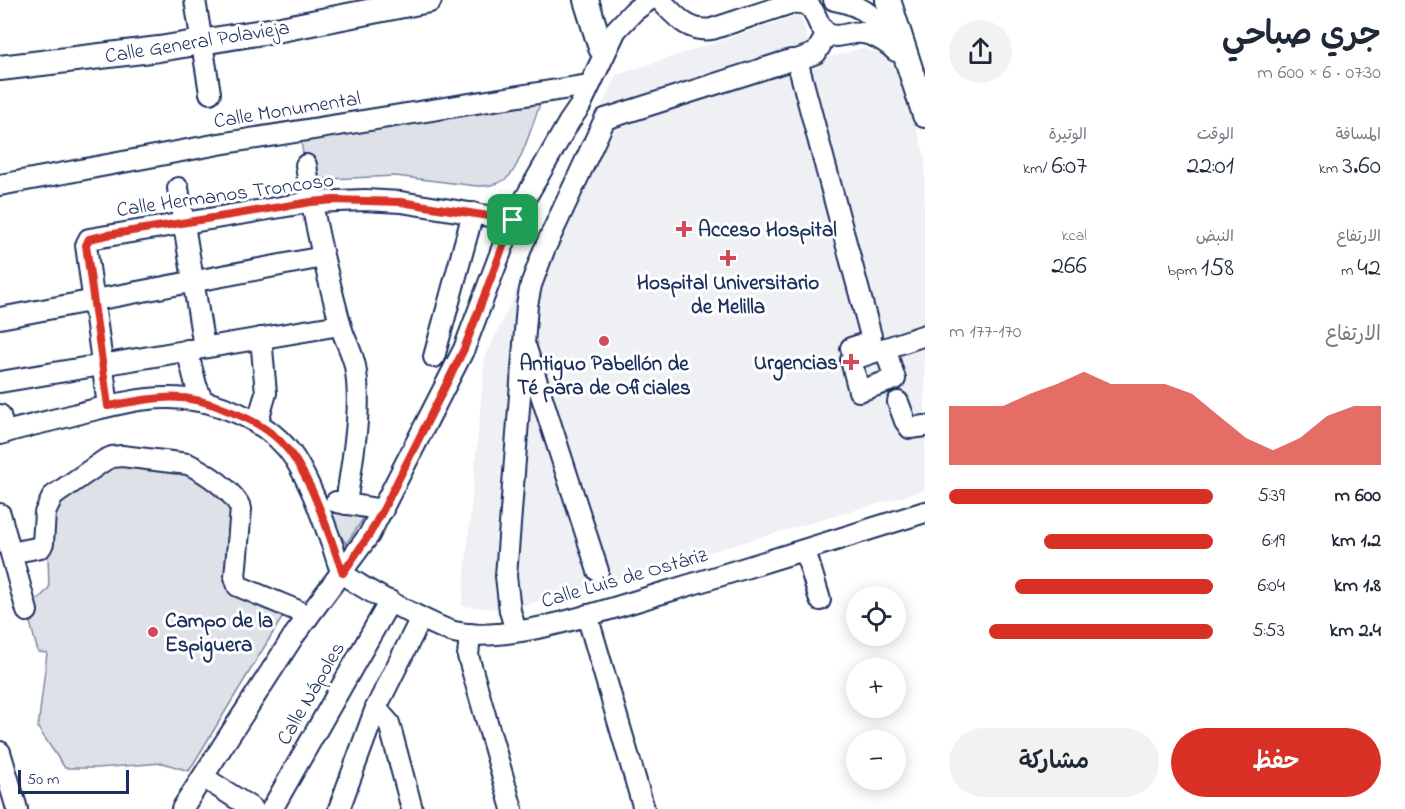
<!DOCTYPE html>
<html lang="ar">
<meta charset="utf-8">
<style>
:root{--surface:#fff;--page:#f2f2f3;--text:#1f2937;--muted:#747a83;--accent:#d93025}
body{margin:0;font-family:"Indie Flower","Playpen Sans Arabic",sans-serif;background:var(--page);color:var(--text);direction:rtl;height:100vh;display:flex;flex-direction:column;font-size:22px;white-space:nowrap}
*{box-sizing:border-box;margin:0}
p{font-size:20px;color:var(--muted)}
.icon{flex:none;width:33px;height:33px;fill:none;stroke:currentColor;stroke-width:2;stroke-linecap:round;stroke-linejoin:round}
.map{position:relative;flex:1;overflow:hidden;direction:ltr}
.drawer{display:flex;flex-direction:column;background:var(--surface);width:480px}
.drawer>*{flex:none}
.controls{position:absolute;left:846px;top:586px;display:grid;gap:12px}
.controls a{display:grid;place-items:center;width:60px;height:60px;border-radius:50%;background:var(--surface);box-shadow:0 3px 15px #0003;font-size:30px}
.scale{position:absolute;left:18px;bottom:15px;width:111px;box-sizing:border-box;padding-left:6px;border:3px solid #1b2f5e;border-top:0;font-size:16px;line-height:21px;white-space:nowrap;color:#1b2f5e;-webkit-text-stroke:4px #fff;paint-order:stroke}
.pin{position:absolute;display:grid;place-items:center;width:51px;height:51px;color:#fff;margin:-26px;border-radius:12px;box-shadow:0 3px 9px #0006}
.round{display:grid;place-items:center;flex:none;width:63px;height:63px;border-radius:32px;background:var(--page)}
.summary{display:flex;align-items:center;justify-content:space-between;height:102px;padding:0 24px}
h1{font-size:33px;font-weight:600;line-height:45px}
.stats{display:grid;grid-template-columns:repeat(3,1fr);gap:9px;height:102px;padding:6px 24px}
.stats div{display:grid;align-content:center}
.stats b{font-size:26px;font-weight:600}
.stats small{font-size:16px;font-weight:400}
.stats p{font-size:16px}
.chart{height:168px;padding:12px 24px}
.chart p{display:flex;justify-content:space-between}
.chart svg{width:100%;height:108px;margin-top:6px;fill:var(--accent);opacity:.7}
.primary-button{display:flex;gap:12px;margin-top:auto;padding:12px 24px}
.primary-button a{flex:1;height:69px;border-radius:36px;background:var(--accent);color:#fff;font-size:24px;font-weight:600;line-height:69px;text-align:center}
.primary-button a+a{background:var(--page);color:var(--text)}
ul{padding:0 24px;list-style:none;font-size:20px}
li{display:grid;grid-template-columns:96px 72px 1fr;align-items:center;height:45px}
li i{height:15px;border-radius:8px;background:var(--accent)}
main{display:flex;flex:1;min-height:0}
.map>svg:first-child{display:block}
.built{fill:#eff0f4}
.green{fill:#dee1e7;stroke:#7c88a2;stroke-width:1.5}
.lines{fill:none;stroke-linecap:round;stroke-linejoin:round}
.minor-casing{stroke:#1b2f5e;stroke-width:24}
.major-casing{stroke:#1b2f5e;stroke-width:28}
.minor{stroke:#fff;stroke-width:20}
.major{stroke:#fff;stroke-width:24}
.route-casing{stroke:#fff;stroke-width:12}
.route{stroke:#d93025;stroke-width:8}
.poi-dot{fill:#d1495b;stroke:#fff;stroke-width:2}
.labels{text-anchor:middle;stroke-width:6;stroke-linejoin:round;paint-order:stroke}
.street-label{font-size:21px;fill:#1b2f5e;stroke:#fff}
.poi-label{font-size:21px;font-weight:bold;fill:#1b2f5e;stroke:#fff;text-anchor:start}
</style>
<main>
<section class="drawer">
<div class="summary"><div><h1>جري صباحي</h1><p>07:30 · 6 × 600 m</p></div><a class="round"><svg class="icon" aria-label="share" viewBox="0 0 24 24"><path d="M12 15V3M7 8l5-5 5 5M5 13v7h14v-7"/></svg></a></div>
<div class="stats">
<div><p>المسافة</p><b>3.60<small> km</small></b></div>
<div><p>الوقت</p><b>22:01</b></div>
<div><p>الوتيرة</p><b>6:07<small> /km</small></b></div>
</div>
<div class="stats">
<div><p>الارتفاع</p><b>42<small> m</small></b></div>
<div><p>النبض</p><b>158<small> bpm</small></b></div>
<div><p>kcal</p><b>266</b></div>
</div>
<div class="chart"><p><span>الارتفاع</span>170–177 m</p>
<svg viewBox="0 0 160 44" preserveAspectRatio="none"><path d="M0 44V20L10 20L20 20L30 15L40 11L50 6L60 11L70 11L80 11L90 15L100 24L110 33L120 38L130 33L140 24L150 20L160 20V44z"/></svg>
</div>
<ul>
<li><b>600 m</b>5:39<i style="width:100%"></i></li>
<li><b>1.2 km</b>6:19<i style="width:64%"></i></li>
<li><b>1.8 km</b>6:04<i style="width:75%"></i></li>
<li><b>2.4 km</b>5:53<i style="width:85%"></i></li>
</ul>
<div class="primary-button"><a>حفظ</a><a>مشاركة</a></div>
</section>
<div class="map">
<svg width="925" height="809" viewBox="0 0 925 809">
<rect width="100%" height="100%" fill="#fff"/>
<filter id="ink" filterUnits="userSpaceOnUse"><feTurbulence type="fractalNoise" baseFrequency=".0167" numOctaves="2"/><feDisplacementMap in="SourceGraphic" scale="12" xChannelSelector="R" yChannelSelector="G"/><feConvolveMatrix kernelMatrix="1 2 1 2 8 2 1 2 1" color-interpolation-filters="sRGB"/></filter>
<g filter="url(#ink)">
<polygon class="built" points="800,15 815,61 862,48 896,59 925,157 925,490 508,610 462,606 485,358 616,75"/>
<g class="green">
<path d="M540,104C534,120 520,167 508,177C499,185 488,186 477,186L395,176L307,180L301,141Z"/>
<polygon points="111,464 187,472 232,502 232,588 285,613 189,771 163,763 97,768 65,768 38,728 47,653 38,652 27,611 49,588 48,553 53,505"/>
<polygon points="370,509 346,544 327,511"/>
</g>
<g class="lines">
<defs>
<g id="minor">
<polyline points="195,0 210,93"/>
<path d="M660,0C675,15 688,33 712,29L791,3C821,0 811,22 827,33C835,39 845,34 854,33C870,31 885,41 896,51"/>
<path d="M834,0C863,5 880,19 894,45"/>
<polyline points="797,60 816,53 827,34"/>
<path d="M306,165C313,218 326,270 340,323C343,337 352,351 355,366C363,411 352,459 346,504"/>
<polyline points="0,185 219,144 582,86"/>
<polyline points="178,188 204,347"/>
<polyline points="0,318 323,257"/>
<polyline points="526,348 598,571"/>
<polyline points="885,348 895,379 859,391 851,360 925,335"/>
<polyline points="187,350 196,385 203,402"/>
<polyline points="434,357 473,213"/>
<polyline points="0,382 340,325"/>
<polyline points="898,402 905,421 910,428 925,426"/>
<polyline points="108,406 86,245 89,239 311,202 365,200 401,202 513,220"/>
<polyline points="0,415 4,433"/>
<polyline points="257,424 266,393 261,338"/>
<path d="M0,434C25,426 51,421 77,414C106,407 136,398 166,398C212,397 269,419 295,459C311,485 321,514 331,542C335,551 337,564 342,572C350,583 438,628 454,632C509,645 612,608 666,592C753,566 839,539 925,512"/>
<polyline points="336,502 383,510"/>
<polyline points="0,514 27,611"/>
<polyline points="805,550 820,600"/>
<path d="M11,553L41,547L43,543L45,513L53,496L105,460L112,457L122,456L188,464C205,472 234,491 241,509L235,577L238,586L296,610L308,617"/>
<polyline points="587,615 644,809"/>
<polyline points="516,631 510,611 506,576 527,305 531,285 544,250 605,119 791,60 797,60 871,336 869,342 851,348"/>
<polyline points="470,634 468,656 512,809"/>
<polyline points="376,708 389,723 412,809"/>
<polyline points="0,752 17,809"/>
<polyline points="203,777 253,809"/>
<polyline points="182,809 293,637 369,535 464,349 513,220 569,122 580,106 616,30 634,11 649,0"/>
<polyline points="272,809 390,601"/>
<polyline points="339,809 376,708 421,618"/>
</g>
<g id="major">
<polyline points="586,0 601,48"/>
<polyline points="888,0 925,115"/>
<polyline points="0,68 159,49 281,29 429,0"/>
</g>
</defs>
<use href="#minor" class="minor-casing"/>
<use href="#major" class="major-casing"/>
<use href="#minor" class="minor"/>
<use href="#major" class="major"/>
</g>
</g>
<g class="lines" filter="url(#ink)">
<defs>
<path id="route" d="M334,200L401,202L513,220L464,349L383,510L369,535L343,573C327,531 312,473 280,441C266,427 248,418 229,411C209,402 185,396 162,398C144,399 126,403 108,406L86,245L89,239L107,235L311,202Z"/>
</defs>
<use href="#route" class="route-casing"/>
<use href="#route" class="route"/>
</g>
<g class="poi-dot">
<path d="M681 220h6v6h6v6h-6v6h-6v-6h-6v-6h6z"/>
<path d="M725 249h6v6h6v6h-6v6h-6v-6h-6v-6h6z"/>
<circle cx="604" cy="341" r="6"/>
<path d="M848 353h6v6h6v6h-6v6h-6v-6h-6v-6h6z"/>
<circle cx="153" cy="632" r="6"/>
</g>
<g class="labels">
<g class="street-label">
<text transform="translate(197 41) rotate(-9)" y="7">Calle General Polavieja</text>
<text transform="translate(287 109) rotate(-9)" y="7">Calle Monumental</text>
<text transform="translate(225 194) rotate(-8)" y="7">Calle Hermanos Troncoso</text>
<text transform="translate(624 577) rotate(-16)" y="7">Calle Luis de Ostáriz</text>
<text transform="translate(310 693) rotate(-60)" y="7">Calle Nápoles</text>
</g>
<g class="poi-label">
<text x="698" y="236">Acceso Hospital</text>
<text x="728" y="289" text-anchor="middle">Hospital Universitario<tspan x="728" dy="24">de Melilla</tspan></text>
<text x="838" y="369" text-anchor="end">Urgencias</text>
<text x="604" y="370" text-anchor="middle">Antiguo Pabellón de<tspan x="604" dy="24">Té para de Oficiales</tspan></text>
<text x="165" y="627">Campo de la<tspan x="165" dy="24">Espiguera</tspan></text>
</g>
</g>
</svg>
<div class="controls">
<a><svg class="icon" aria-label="locate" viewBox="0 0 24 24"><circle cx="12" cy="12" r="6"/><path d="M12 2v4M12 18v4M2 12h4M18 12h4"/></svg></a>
<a>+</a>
<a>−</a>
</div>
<div class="scale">50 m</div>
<div class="pin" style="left:513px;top:220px;background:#1e9e55"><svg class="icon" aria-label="arrive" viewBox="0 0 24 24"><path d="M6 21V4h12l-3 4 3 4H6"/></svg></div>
</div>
</main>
